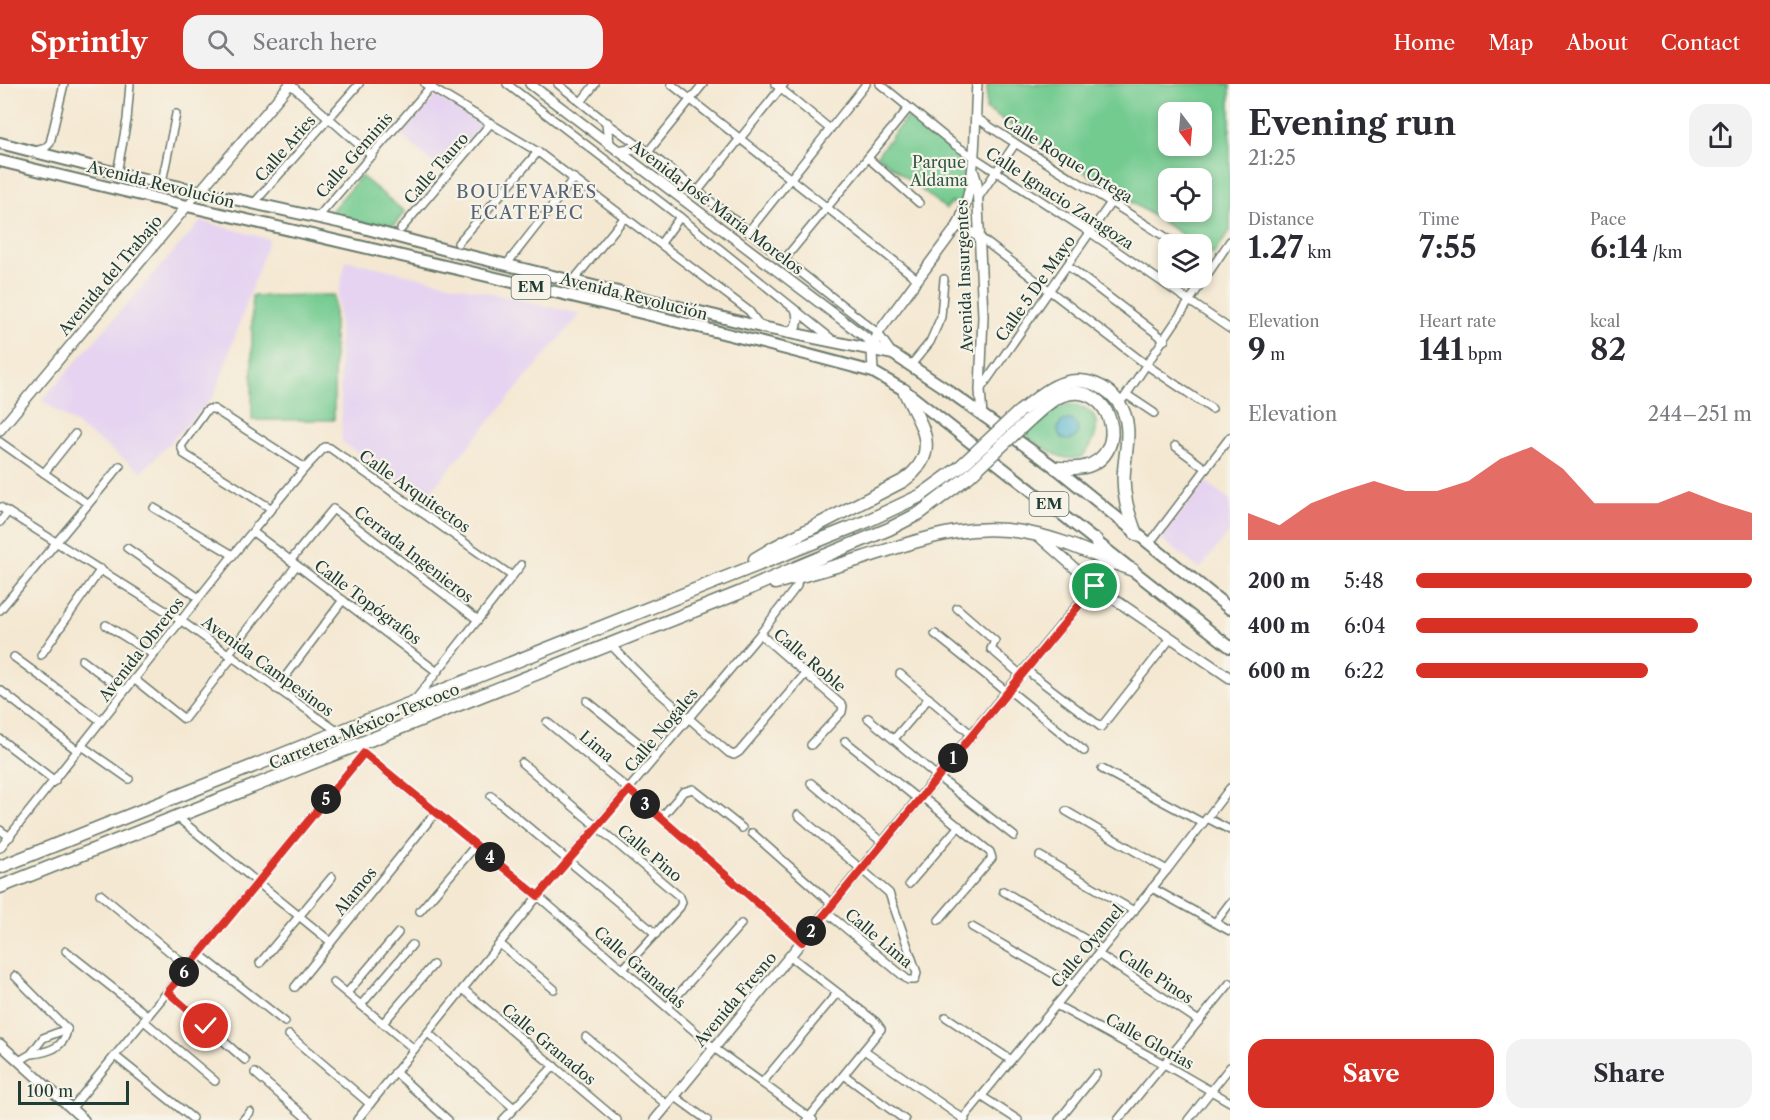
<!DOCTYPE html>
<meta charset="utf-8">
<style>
:root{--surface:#fff;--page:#f2f2f3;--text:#2b2b33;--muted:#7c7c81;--accent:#d93025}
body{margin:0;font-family:"Libre Caslon Text",serif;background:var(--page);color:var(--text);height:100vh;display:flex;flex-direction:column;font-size:22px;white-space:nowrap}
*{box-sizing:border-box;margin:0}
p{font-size:20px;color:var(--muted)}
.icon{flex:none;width:33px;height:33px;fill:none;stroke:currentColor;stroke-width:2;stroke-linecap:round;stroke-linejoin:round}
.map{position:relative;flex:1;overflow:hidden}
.panel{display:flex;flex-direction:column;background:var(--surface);width:540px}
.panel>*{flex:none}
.needle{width:39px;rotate:164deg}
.controls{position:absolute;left:1158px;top:18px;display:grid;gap:12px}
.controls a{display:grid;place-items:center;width:54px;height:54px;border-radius:12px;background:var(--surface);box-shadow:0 3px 9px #0003;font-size:30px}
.scale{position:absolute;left:18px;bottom:15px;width:111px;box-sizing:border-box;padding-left:6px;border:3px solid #1f3d34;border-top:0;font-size:16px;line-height:21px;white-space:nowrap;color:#1f3d34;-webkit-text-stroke:4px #f7f3e8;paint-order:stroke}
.pin{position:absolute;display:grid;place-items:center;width:51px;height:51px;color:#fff;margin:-26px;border:3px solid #fff;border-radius:50%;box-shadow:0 2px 6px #0007}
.km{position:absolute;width:30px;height:30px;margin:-15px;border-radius:50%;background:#222;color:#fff;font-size:16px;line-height:30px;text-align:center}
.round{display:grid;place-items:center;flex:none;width:63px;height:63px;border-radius:18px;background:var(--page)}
.summary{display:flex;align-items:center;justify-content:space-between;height:102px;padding:0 18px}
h1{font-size:33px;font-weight:800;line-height:45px}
.figures{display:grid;grid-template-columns:repeat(3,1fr);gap:9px;height:102px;padding:6px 18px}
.figures div{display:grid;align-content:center}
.figures b{font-size:30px;font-weight:800}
.figures small{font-size:16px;font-weight:400}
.figures p{font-size:16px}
.chart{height:168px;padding:12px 18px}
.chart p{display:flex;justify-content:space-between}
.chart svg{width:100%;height:108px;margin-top:6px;fill:var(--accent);opacity:.7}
.button{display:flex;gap:12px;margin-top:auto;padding:12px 18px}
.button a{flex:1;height:69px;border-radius:18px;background:var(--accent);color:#fff;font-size:24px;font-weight:800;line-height:69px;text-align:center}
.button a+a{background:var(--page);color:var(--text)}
ul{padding:0 18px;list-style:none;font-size:20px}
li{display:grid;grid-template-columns:96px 72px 1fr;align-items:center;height:45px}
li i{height:15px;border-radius:8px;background:var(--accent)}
header{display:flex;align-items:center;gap:36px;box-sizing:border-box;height:84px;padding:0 30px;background:var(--accent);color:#fff}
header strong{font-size:28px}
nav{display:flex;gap:33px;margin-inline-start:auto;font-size:21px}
.search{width:420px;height:54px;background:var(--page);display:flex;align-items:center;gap:15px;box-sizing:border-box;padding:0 21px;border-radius:18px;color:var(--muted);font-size:22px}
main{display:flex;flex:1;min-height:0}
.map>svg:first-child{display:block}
.built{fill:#e5d3f1}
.green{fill:#73cb90;stroke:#498462;stroke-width:1.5;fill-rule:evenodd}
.water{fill:#4fb4cd;stroke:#377880;stroke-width:1.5}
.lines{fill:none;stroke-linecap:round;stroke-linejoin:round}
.street-casing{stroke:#6a796b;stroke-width:10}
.secondary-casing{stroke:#6a796b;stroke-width:12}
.primary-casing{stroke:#6a796b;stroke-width:14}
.highway-casing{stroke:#6a796b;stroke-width:15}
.street{stroke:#fff;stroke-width:7}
.secondary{stroke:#fff;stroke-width:9}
.primary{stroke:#fff;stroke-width:10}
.highway{stroke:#fff;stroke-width:12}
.highway-bridge-casing{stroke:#6a796b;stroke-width:15;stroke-linecap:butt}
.highway-bridge{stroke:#fff;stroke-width:12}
.route-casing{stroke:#fff;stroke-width:12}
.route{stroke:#d93025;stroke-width:8}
.labels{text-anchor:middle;stroke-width:4.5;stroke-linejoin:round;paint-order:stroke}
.shield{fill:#f7f3e8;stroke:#60746a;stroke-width:1.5}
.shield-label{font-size:15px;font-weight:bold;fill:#1f3d34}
.street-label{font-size:16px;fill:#1f3d34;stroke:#f7f3e8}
.park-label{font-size:16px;fill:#305946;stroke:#f7f3e8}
.neighbourhood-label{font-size:18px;letter-spacing:1.5px;fill:#556475;stroke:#f7f3e8}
</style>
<header>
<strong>Sprintly</strong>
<div class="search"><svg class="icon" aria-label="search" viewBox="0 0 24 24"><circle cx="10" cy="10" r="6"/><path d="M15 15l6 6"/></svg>Search here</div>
<nav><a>Home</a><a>Map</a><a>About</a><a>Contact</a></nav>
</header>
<main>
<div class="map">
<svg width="1230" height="1036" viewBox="0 0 1230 1036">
<rect width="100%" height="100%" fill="#f7f3e8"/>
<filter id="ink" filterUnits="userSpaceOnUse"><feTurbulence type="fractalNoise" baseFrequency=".0167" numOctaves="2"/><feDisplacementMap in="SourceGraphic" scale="12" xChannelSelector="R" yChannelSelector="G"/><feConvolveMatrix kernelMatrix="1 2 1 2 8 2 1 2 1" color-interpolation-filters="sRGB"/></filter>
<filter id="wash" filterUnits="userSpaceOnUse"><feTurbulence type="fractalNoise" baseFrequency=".008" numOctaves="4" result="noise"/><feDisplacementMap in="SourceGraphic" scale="24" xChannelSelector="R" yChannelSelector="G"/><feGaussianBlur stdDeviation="1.35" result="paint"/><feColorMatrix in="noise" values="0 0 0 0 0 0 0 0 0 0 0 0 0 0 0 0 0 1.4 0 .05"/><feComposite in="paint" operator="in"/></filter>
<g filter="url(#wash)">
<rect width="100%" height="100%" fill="#f4e8d2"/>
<g class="built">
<polygon points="436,12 481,41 441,86 401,51"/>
<polygon points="201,137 269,155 214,312 142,388 42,316"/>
<polygon points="346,176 580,230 424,415 342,358 338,212"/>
<polygon points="1206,398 1230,416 1230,447 1200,485 1161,455"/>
</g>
<g class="green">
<path d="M987,0H1230V147L1213,171L1202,163V160H1197L986,25ZM1168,28H1202V62H1168ZM1168,94H1202V128H1168Z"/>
<polygon points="907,33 965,74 968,92 960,124 952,118 946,125 877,71"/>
<polygon points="361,92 405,128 390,145 327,132"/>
<polygon points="334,211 334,336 252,336 252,212"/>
<path d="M1070,320C1105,325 1101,351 1082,373C1061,379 1047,365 1029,354L1030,357L1022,354L1054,325Z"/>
</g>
<circle class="water" cx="1068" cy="346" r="10"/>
</g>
<g filter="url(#ink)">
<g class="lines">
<defs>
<g id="street">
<polyline points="290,0 372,72"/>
<polyline points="425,0 538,68 749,227 761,243"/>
<polyline points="507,0 680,133 833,256"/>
<polyline points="558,0 607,39 648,68 870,243 878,249 893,270"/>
<polyline points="671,0 917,195"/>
<polyline points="775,0 830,45"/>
<polyline points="880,0 955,61 1091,149 1230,245"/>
<polyline points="581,18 595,0"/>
<path d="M975,33C1041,77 1110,116 1176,160"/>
<polyline points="35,67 45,64 50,59 64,0"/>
<polyline points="648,68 703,0"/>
<polyline points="868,74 919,119"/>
<polyline points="117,89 127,36 130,0"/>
<polyline points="162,98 176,30"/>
<polyline points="697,108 784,0"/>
<polyline points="978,114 1015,60"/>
<polyline points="255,118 359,0"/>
<polyline points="187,122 201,106"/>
<polyline points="318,133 432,1"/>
<polyline points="401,145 491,39"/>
<polyline points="748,148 866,0"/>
<polyline points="978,152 1148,282 1212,325"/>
<polyline points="458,159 538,68"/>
<polyline points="661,159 680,133"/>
<polyline points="783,177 908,25"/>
<polyline points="1202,177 1211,184"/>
<polyline points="506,181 574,94"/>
<polyline points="1068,182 1165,256"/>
<polyline points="573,197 625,133"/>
<polyline points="911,281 930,258 941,233 944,195"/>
<polyline points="980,306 1112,117"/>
<polyline points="1127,311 1154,329"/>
<polyline points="1124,314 1230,157"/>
<polyline points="0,358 88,420"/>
<polyline points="1175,362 1206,385"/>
<polyline points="44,389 75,350"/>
<polyline points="0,423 180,536 337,647"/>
<polyline points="154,424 233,471"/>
<polyline points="272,425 184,370 181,362 206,327 209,325 214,325 305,384"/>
<polyline points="0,438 8,428"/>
<polyline points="253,448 436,587"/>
<polyline points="1149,460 1230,353"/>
<polyline points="127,464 199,514"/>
<polyline points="290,477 333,425 478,536"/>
<polyline points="957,524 995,557 991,565 1021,591"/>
<polyline points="0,526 120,382"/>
<polyline points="106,541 154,571"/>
<polyline points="760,550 843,622 842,628 811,661"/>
<polyline points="935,550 1007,608"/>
<polyline points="611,561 648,599 729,669 734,671 739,668 806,589"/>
<polyline points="229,569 296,482"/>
<polyline points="41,571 101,485"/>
<polyline points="14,573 101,637"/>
<polyline points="82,576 124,607"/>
<polyline points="1026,586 1101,643 1171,554"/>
<polyline points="900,590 972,651"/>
<polyline points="134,595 184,635 233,572"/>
<polyline points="276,605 343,516"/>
<polyline points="0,606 78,667"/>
<polyline points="1009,606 1084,667"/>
<polyline points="415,616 521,481"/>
<polyline points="587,617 656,673"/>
<polyline points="868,634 938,693 1014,752"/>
<polyline points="547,638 629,706 802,858"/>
<polyline points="0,655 55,697"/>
<polyline points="894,655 929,614"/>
<polyline points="845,657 919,716"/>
<polyline points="82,662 129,695"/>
<polyline points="356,663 538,812 714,964 813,1036"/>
<polyline points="522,679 680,813 682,818 680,823 623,885"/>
<polyline points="1102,685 1203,739"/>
<polyline points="811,699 883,759"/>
<polyline points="491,712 656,850"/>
<polyline points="921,712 990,768 992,774 939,836"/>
<polyline points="1066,727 1167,786"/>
<polyline points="798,731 889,809 917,889 915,896 908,896 826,828"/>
<polyline points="177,733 331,858"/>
<polyline points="661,734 683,708 693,705 742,744"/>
<polyline points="1207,734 1230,746"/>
<polyline points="0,746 10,753"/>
<polyline points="752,749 832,820"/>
<polyline points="0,764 233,471 305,384 325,363 330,364 512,492"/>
<polyline points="1040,772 1134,827"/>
<polyline points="909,800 959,742"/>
<polyline points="1152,804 1230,847"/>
<polyline points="1003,807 1102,865"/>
<polyline points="100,810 188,883"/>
<polyline points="420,827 476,761"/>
<polyline points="1215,839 1230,819"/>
<polyline points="972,843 1073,901"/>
<polyline points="500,860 554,905"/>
<polyline points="66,867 148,932"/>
<polyline points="199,870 285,938"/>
<polyline points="1098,870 1199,937"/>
<polyline points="790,872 876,938 881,945 807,1036"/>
<polyline points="260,879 332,793"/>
<polyline points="15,892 67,945"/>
<polyline points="333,898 414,965"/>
<polyline points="295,903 436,728"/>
<polyline points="463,905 617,1036"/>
<polyline points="168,908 245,976"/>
<polyline points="347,909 398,849"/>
<polyline points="361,921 412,861"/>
<polyline points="1056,921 1164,980 1230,1018"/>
<polyline points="667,923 741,840"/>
<polyline points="946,933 1011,976"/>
<polyline points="144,937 215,997"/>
<polyline points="383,939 433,881"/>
<polyline points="428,949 514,1024"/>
<polyline points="289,951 370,1020"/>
<polyline points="586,953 667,1021"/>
<polyline points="864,966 965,1036"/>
<path d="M32,970C48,968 65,964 67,945"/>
<polyline points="115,972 192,1034"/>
<polyline points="19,977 31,970 43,954 67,945"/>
<polyline points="395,988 448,1036"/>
<polyline points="255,989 309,1036"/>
<polyline points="844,991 905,1036"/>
<polyline points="762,999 837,909"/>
<polyline points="674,1012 707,1036"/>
<polyline points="981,1012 1018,1036"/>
<polyline points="71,1025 364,669"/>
<polyline points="243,1036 250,1028"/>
<polyline points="357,1036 538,812 760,550 797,502 798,493"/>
<polyline points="503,1036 554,982"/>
<polyline points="962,1036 1167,786 1230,704"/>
<polyline points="1059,1036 1096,990"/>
<polyline points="1118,1036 1230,899"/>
<polyline points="1188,1036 1230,983"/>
</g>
<g id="secondary">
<polyline points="530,0 882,266"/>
<polyline points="607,39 609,60"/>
<polyline points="618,67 641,63"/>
<polyline points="974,89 977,99 983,232 980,306 982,332"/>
<polyline points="201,106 290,0"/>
<polyline points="958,141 978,152"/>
<path d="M789,249C798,242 799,238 797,228"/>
<path d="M873,288L872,266L878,249L958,141C978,97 974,47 977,0"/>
<polyline points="0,346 187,122"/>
<polyline points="1037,451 1095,502 1230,594"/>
<polyline points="0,960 84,1036"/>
<polyline points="655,1036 1113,479"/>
</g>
<g id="primary">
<polyline points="0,59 117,89 356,142 450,167 761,243 893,270 946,305 1056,384 1230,525"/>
<path d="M0,77C291,149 584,210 873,288L904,306L1230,563"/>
</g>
<g id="highway">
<path d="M1018,329C1032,319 1047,304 1064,299C1093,290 1124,311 1127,342C1129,356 1125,372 1124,387C1122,409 1128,429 1136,450"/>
<path d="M1029,336C1040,327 1050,315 1063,311C1111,295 1133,371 1084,383C1075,385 1065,384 1056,384"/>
<polyline points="1096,456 1101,474"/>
<path d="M755,475L775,463L903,397C945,367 919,340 904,306"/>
<path d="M775,499C804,491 834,483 863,474C923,455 969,436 1033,450C1068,457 1099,474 1133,486"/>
<polyline points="0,783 865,438 920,412 960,383"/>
<polyline points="0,803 739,509 793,485 889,445 920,429 969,392"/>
</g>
</defs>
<use href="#street" class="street-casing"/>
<use href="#secondary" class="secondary-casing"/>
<use href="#primary" class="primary-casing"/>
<use href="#highway" class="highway-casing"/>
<use href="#street" class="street"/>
<use href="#secondary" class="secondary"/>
<use href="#primary" class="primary"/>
<use href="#highway" class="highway"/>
<defs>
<g id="highway-bridge">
<polyline points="960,383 1018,329"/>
<polyline points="969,392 1029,336"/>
</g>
</defs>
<use href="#highway-bridge" class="highway-bridge-casing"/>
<use href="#highway-bridge" class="highway-bridge"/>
</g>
</g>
<g class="lines" filter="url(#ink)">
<defs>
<polyline id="route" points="206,942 168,908 364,669 538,812 629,706 802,858 1095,502"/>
</defs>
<use href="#route" class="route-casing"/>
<use href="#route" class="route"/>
</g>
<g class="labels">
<g class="shield">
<rect x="511.5" y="191" width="39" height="24" rx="4.5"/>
<rect x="1029.5" y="408" width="39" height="24" rx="4.5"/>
</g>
<g class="shield-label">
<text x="531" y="208">EM</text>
<text x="1049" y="425">EM</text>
</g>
<g class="street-label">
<text transform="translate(285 64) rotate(-49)" y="6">Calle Aries</text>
<text transform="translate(354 71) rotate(-49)" y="6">Calle Geminis</text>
<text transform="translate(1068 75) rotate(32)" y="6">Calle Roque Ortega</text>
<text transform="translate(436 84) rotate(-49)" y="6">Calle Tauro</text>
<text transform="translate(161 100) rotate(14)" y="6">Avenida Revolución</text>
<text transform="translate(1060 114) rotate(33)" y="6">Calle Ignacio Zaragoza</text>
<text transform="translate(717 123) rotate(37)" y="6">Avenida José María Morelos</text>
<text transform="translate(110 191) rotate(-50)" y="6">Avenida del Trabajo</text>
<text transform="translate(964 192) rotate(-92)" y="6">Avenida Insurgentes</text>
<text transform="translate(1035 204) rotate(-55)" y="6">Calle 5 De Mayo</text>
<text transform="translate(634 212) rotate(14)" y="6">Avenida Revolución</text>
<text transform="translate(415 407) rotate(35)" y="6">Calle Arquitectos</text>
<text transform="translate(414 470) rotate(38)" y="6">Cerrada Ingenieros</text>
<text transform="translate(368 518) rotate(37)" y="6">Calle Topógrafos</text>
<text transform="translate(141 565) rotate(-52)" y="6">Avenida Obreros</text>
<text transform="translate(810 576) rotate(40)" y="6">Calle Roble</text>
<text transform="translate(268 582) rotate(36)" y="6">Avenida Campesinos</text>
<text transform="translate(364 642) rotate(-22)" y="6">Carretera México-Texcoco</text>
<text transform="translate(661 646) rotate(-50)" y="6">Calle Nogales</text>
<text transform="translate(597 662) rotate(40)" y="6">Lima</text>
<text transform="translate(650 769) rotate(40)" y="6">Calle Pino</text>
<text transform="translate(355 807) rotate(-51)" y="6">Alamos</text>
<text transform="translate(879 854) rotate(40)" y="6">Calle Lima</text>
<text transform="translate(1087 862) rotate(-50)" y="6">Calle Oyamel</text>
<text transform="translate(640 883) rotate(41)" y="6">Calle Granadas</text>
<text transform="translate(1156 892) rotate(33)" y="6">Calle Pinos</text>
<text transform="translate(735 915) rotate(-50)" y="6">Avenida Fresno</text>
<text transform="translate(1150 957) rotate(29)" y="6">Calle Glorias</text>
<text transform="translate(549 960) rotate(40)" y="6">Calle Granados</text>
</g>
<g class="park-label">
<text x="939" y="84">Parque<tspan x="939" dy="18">Aldama</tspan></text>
</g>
<g class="neighbourhood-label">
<text x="527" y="114">BOULEVARES<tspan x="527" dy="21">ECATEPEC</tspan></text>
</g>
</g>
</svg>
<div class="controls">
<a><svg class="needle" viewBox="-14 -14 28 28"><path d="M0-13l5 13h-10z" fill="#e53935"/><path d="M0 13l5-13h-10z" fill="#7c7c81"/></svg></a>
<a><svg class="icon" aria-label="locate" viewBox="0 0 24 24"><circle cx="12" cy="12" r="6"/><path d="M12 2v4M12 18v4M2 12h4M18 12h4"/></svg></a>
<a><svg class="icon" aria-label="layers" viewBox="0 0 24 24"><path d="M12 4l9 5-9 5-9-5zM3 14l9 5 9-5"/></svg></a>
</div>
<div class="scale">100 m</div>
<div class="pin" style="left:1095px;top:502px;background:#1e9e55"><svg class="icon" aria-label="arrive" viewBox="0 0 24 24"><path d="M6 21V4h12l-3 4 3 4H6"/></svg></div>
<div class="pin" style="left:206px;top:942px;background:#d93025"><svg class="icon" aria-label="check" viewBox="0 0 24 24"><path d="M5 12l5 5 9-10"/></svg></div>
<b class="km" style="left:953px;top:674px">1</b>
<b class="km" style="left:811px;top:847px">2</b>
<b class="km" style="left:645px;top:720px">3</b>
<b class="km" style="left:490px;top:773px">4</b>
<b class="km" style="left:326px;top:715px">5</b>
<b class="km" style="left:184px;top:888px">6</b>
</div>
<section class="panel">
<div class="summary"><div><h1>Evening run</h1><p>21:25</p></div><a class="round"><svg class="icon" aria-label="share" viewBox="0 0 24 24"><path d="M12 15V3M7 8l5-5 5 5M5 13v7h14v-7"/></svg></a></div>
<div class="figures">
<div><p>Distance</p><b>1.27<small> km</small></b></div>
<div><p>Time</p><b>7:55</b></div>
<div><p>Pace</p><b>6:14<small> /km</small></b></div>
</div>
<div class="figures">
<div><p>Elevation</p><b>9<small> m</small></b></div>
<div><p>Heart rate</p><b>141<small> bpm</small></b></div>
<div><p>kcal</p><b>82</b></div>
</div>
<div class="chart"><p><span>Elevation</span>244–251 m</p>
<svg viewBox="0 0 160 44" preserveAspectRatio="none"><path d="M0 44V33L10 38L20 29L30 24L40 20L50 24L60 24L70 20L80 11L90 6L100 15L110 29L120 29L130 29L140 24L150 29L160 33V44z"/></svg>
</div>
<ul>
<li><b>200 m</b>5:48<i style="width:100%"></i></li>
<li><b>400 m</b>6:04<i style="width:84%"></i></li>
<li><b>600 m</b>6:22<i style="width:69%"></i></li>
</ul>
<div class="button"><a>Save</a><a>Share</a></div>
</section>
</main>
